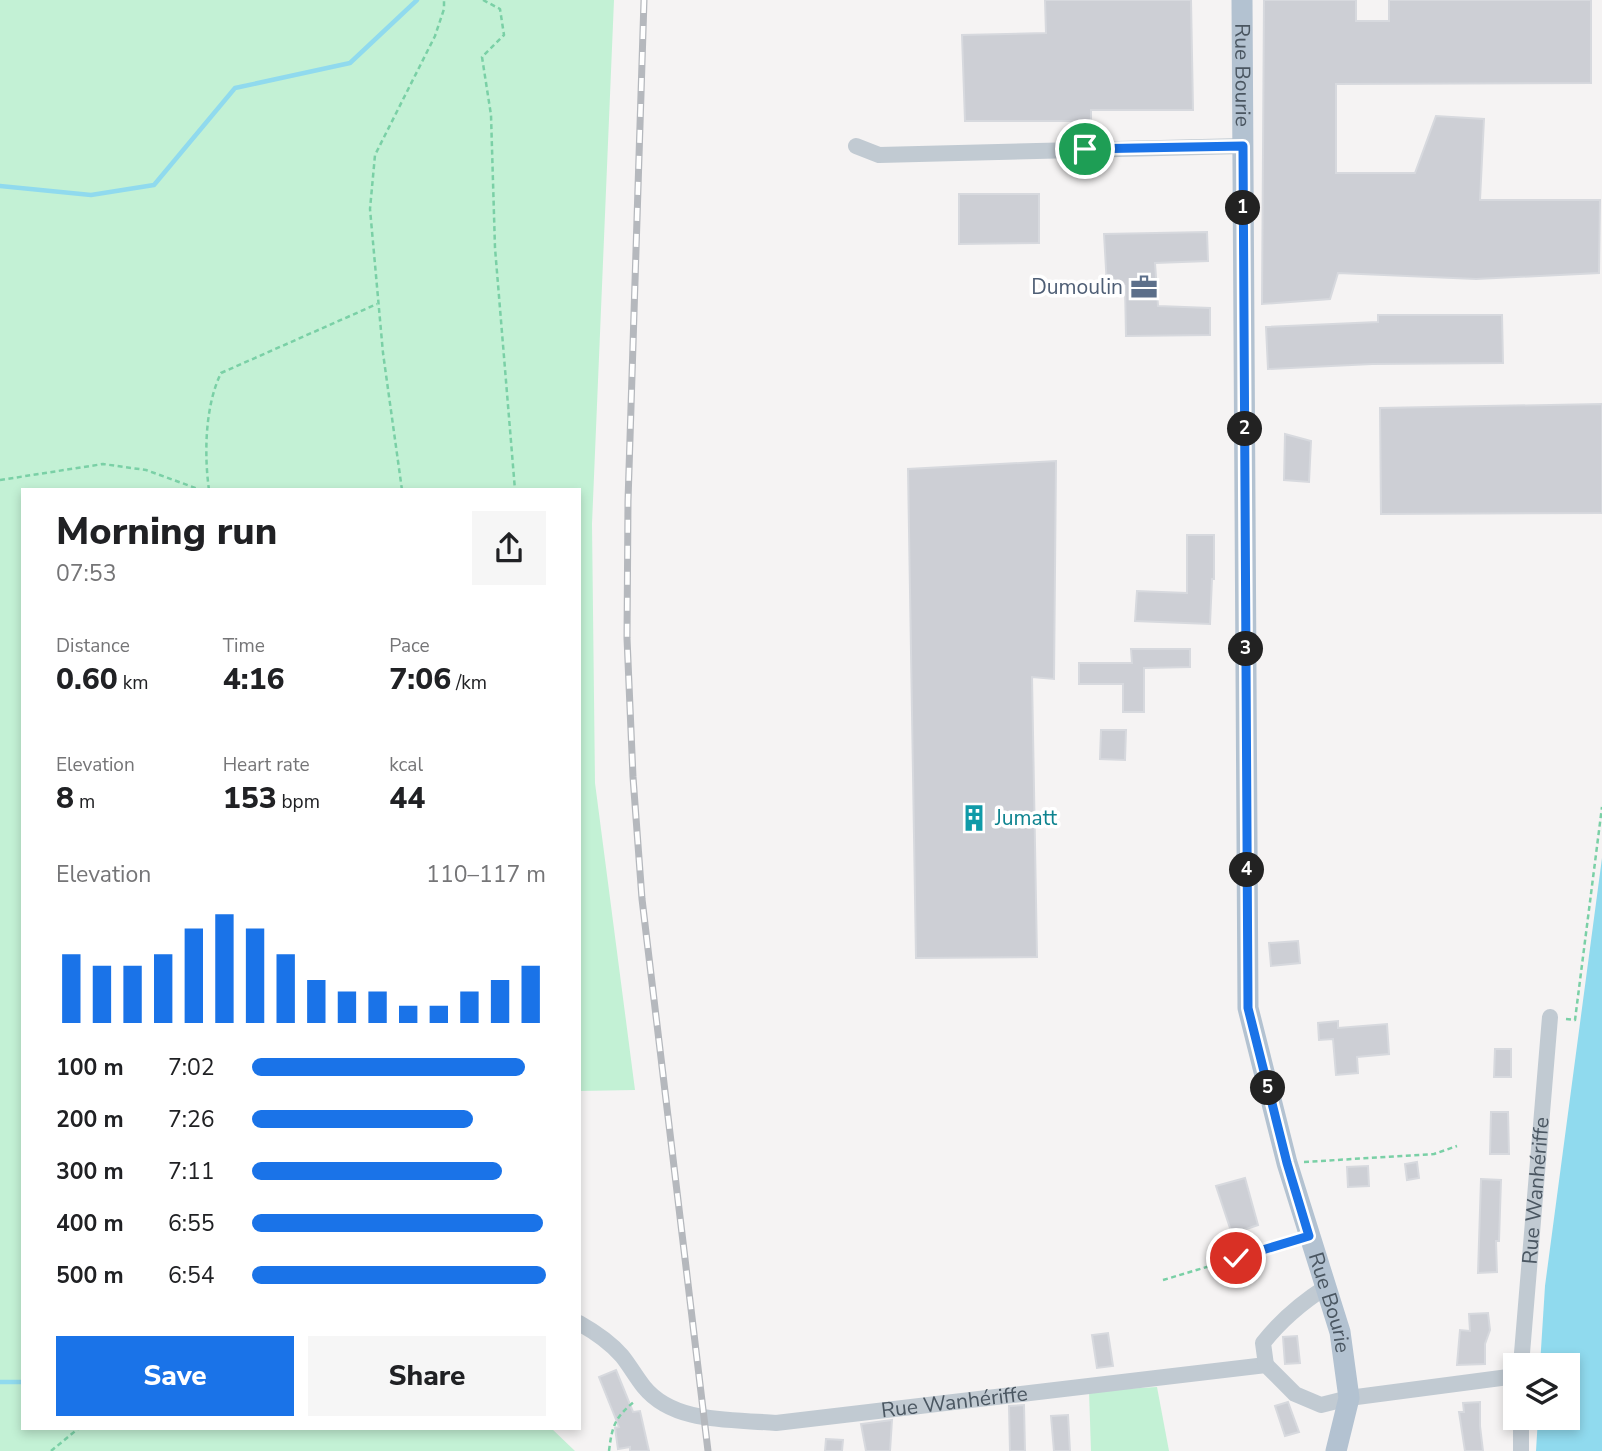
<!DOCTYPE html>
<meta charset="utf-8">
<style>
:root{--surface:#fff;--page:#f6f6f6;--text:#202124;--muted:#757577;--accent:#1a73e8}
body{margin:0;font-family:"Nunito Sans",sans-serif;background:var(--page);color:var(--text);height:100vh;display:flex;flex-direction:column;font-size:26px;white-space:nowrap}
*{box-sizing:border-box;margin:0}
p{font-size:23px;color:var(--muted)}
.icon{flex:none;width:38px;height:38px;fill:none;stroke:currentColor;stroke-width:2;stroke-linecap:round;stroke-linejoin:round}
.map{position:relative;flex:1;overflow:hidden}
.side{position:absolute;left:21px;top:488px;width:560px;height:942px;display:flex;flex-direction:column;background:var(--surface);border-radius:0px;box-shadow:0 4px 10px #0003}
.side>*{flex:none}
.controls{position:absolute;left:1503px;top:1353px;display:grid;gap:14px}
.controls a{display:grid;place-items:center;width:77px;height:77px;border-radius:0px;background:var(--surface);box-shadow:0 4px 10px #0003;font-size:35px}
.pin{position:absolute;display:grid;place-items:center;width:60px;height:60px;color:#fff;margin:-30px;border:4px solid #fff;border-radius:50%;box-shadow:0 2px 7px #0007}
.km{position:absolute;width:35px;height:35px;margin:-18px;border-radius:50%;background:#222;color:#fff;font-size:19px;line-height:35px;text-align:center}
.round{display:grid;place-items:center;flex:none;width:74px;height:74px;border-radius:0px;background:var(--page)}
.head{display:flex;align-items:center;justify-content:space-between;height:119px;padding:0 35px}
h1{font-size:38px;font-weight:800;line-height:52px}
.figures{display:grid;grid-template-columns:repeat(3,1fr);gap:10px;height:119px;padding:7px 35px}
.figures div{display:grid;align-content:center}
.figures b{font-size:30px;font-weight:800}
.figures small{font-size:19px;font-weight:400}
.figures p{font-size:19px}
.chart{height:196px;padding:14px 35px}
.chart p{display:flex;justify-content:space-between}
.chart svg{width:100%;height:126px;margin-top:7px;stroke:var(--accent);stroke-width:6}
.cta{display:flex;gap:14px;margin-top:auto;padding:14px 35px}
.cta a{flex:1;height:80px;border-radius:0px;background:var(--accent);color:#fff;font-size:28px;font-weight:800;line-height:80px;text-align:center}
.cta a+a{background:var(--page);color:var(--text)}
ul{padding:0 35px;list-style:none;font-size:23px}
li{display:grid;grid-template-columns:112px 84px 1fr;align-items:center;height:52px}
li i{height:18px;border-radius:9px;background:var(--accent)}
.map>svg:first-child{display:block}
.green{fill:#c3f1d5}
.water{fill:#90daee}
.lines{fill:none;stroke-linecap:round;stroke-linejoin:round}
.stream{stroke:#90daee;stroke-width:4.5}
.building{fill:#cdcfd5;stroke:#d7d9de;stroke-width:2}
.path{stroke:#7ad0a6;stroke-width:2.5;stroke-dasharray:5 3.5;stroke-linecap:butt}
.minor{stroke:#c1cad2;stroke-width:16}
.major{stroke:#b3c2d1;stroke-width:21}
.rail-casing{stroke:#b5b8bd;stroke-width:7}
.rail{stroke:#fff;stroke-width:4.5;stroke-dasharray:13;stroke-linecap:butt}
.route-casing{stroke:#fff;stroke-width:14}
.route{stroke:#1a73e8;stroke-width:9}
.labels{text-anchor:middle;stroke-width:7;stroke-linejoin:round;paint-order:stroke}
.street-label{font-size:21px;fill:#4a5661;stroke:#fff}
.service-label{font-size:21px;fill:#4e5e75;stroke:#fff;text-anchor:end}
.culture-label{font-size:21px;fill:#0d838f;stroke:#fff;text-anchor:start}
</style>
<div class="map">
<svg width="1602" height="1451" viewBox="0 0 1602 1451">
<rect width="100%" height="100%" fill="#f5f3f3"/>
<g class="green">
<polygon points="0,0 614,0 592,524 595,783 635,1090 579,1091 579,490 23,490 23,1428 551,1428 575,1451 0,1451"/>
<polygon points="1157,1387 1169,1451 1091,1451 1089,1391"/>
</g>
<polygon class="water" points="1602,858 1602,1451 1536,1451 1538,1418 1568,1418 1568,1365 1540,1365 1545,1286"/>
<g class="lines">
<g class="stream">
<polyline points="0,186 91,195 154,185 235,88 350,63 417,0"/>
<polyline points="0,1382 23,1382"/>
</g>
</g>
<g class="building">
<polygon points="1045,0 1191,0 1193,110 1091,110 1091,121 965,121 962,35 1046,33"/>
<polygon points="1264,0 1356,0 1356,21 1389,21 1389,0 1591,0 1591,83 1336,84 1336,173 1415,173 1436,116 1484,119 1480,200 1600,200 1599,273 1476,279 1338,273 1330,299 1262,304"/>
<polygon points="959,194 1039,194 1039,243 959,244"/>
<polygon points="1207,232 1208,261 1155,263 1158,306 1210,308 1210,335 1126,336 1125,286 1107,286 1104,234"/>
<polygon points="1378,315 1502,315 1503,363 1372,364 1268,369 1266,327 1378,322"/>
<polygon points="1602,404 1602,513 1381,514 1380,408"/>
<polygon points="1285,434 1311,441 1309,482 1284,480"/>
<polygon points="1056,461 1054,679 1032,677 1037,957 916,958 908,469"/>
<polygon points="1187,535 1214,535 1214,579 1212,579 1210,624 1135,621 1137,591 1187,593"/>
<polygon points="1131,649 1190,649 1190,667 1144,668 1144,712 1123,712 1123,684 1079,684 1079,663 1132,663"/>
<polygon points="1101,730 1126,730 1125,760 1100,759"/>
<polygon points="1298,941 1300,963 1271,966 1269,943"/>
<polygon points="1338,1021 1338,1028 1387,1024 1389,1054 1357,1057 1358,1073 1336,1075 1333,1039 1319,1040 1318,1023"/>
<polygon points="1495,1049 1511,1049 1511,1077 1494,1077"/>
<polygon points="1491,1112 1508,1112 1509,1154 1490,1154"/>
<polygon points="1417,1162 1419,1178 1407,1180 1405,1164"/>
<polygon points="1368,1166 1369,1186 1348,1187 1347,1167"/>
<polygon points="1245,1178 1258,1225 1232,1234 1216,1186"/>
<polygon points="1481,1179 1501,1180 1499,1241 1496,1241 1497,1272 1478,1273"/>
<polygon points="1488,1313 1490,1330 1485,1344 1485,1364 1457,1365 1460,1330 1470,1331 1469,1314"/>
<polygon points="1108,1333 1113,1366 1097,1368 1092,1335"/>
<polygon points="1297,1336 1300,1363 1285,1364 1283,1337"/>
<polygon points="616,1370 633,1412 640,1411 649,1451 630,1451 630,1447 618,1449 615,1428 619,1427 599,1377"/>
<polygon points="1288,1402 1299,1432 1285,1436 1275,1406"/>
<polygon points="1480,1402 1480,1426 1483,1451 1465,1451 1459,1412 1464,1412 1463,1403"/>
<polygon points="1024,1405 1025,1451 1010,1451 1009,1406"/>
<polygon points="1068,1415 1070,1451 1054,1451 1051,1416"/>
<polygon points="892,1420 890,1451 866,1451 861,1424"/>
<polygon points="826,1439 843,1440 842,1451 825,1451"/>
</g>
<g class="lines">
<g class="path">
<polyline points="483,0 500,9 504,35 482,57 491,115 495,248 515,490"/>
<polyline points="0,480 103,464 146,470 201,490"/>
<path d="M209,490C204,454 205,406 221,373L377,304"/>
<polyline points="402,490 383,353 370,209 375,155 435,36 444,9 444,0"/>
<polyline points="1566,1019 1575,1020 1602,807"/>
<polyline points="1304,1162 1434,1154 1457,1146"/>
<polyline points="1163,1280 1294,1241"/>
<polyline points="51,1451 79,1428"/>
<path d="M609,1451C612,1426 615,1417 635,1401"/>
</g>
<g class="minor">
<polyline points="856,146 879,155 1243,146"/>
<path id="s1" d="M579,1323C595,1332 610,1342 622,1356C630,1366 636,1377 644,1387C674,1424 732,1419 776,1423L1266,1365L1295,1394L1321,1405L1349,1398L1516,1376"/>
<path d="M1266,1365L1263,1343C1281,1320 1301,1303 1326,1287"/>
<path id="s2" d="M1521,1365L1550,1017"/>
<polyline points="1521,1418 1521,1451"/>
</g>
<path class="major" id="s3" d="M1242,0L1248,1008L1287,1163L1340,1332L1349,1398L1336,1451"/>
<defs>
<polyline id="rail" points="644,0 628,501 627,638 633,777 642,899 708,1451"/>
</defs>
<use href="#rail" class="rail-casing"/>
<use href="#rail" class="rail"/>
</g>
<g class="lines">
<defs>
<polyline id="route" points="1085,149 1243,146 1248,1008 1287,1163 1309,1236 1236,1258"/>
</defs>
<use href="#route" class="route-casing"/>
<use href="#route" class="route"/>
</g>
<defs>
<symbol id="office-bare" viewBox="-9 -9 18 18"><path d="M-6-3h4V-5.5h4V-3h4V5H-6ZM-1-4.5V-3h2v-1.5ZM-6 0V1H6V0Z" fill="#5c6f8a" stroke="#fff" stroke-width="2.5" paint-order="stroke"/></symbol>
<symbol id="building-bare" viewBox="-9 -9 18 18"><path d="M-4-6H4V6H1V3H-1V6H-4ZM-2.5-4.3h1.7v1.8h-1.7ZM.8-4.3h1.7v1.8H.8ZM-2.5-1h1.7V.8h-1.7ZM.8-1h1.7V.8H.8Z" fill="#0f9aa8" stroke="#fff" stroke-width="2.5" paint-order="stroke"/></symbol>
</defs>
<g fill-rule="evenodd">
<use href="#office-bare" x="1125" y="268" width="38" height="38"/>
<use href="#building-bare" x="955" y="799" width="38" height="38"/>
</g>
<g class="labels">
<g class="street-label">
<text dy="7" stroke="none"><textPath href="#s3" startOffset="75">Rue Bourie</textPath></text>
<text dy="7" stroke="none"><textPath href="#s2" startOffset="175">Rue Wanhériffe</textPath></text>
<text dy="7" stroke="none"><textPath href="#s3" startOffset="1314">Rue Bourie</textPath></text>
<text dy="7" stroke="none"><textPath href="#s1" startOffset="413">Rue Wanhériffe</textPath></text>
</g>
<g class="service-label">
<text x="1123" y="294">Dumoulin</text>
</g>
<g class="culture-label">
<text x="995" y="825">Jumatt</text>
</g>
</g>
</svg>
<div class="controls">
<a><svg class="icon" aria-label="layers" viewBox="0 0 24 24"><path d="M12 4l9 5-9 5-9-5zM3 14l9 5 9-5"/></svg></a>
</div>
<div class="pin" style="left:1085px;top:149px;background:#1e9e55"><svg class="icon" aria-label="arrive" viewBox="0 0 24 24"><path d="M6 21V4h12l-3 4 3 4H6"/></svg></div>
<div class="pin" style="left:1236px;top:1258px;background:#d93025"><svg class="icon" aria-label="check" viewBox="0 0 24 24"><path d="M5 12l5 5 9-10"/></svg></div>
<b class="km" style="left:1243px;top:208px">1</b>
<b class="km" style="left:1245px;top:429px">2</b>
<b class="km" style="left:1246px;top:649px">3</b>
<b class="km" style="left:1247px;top:870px">4</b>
<b class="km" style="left:1268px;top:1088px">5</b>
<section class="side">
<div class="head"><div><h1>Morning run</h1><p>07:53</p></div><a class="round"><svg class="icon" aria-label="share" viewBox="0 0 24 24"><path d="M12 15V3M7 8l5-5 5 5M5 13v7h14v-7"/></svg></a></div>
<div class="figures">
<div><p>Distance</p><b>0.60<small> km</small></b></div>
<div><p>Time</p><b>4:16</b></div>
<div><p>Pace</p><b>7:06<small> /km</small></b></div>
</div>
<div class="figures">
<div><p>Elevation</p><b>8<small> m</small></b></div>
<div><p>Heart rate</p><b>153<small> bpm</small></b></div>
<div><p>kcal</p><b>44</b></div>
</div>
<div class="chart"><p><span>Elevation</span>110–117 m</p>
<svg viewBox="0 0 160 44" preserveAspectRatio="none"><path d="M5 44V20M15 44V24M25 44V24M35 44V20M45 44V11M55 44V6M65 44V11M75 44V20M85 44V29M95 44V33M105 44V33M115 44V38M125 44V38M135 44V33M145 44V29M155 44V24"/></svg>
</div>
<ul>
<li><b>100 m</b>7:02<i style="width:93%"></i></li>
<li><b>200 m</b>7:26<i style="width:75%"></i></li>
<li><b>300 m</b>7:11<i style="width:85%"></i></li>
<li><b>400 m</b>6:55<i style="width:99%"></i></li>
<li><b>500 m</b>6:54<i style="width:100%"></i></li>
</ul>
<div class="cta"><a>Save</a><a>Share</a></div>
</section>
</div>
